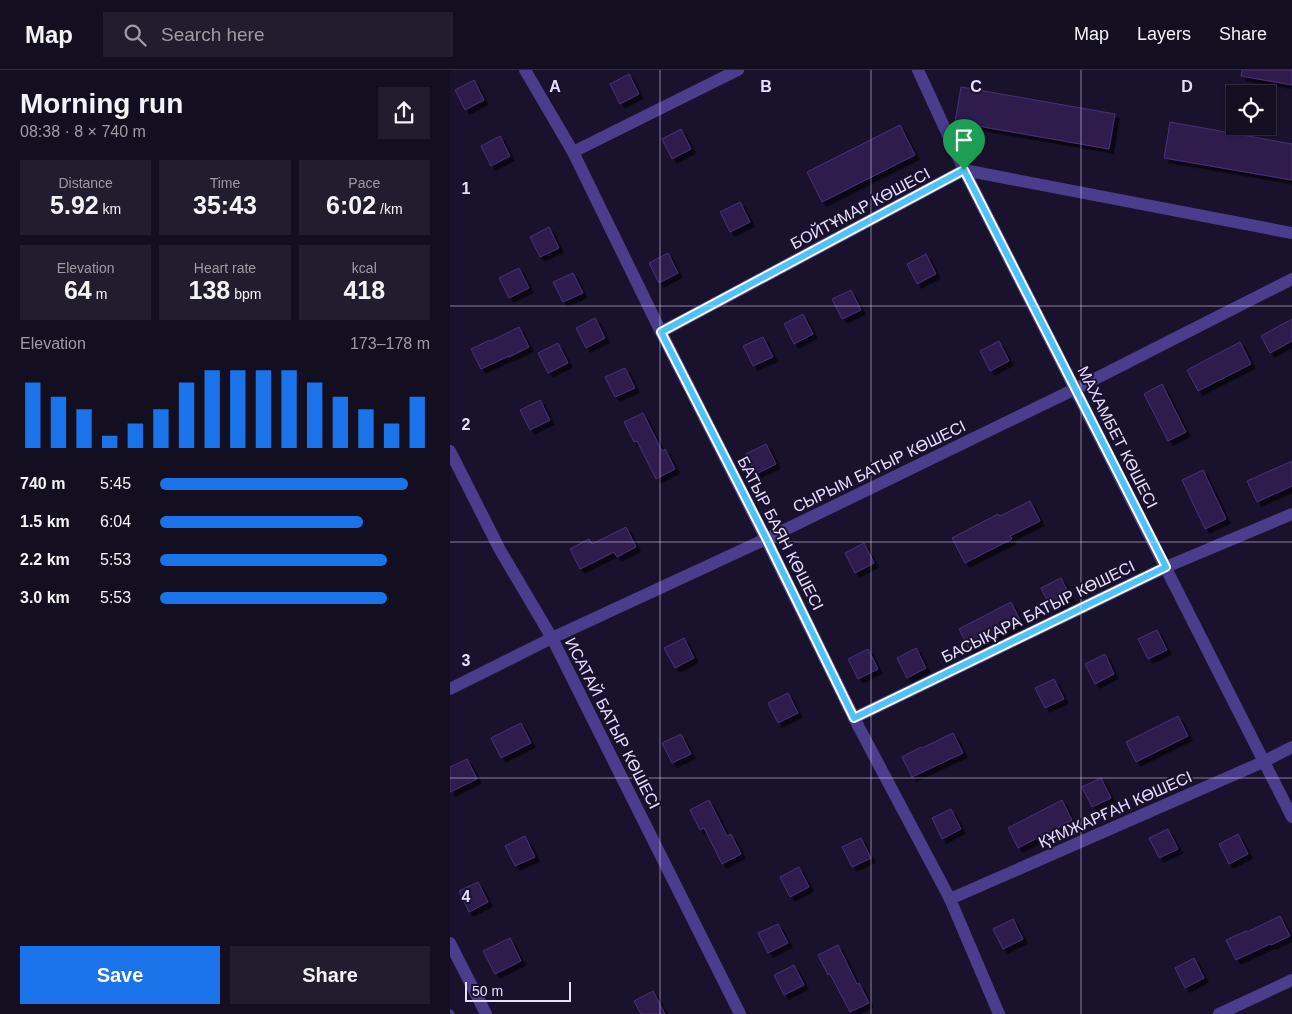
<!DOCTYPE html>
<meta charset="utf-8">
<style>
:root{--surface:#140e21;--page:#211c2e;--text:#f1f3f6;--muted:#9d9ca5;--line:#332e3f;--accent:#1a73e8}
body{margin:0;font-family:Arial,sans-serif;background:var(--page);color:var(--text);height:100vh;display:flex;flex-direction:column;font-size:19px;white-space:nowrap}
*{box-sizing:border-box;margin:0}
p{font-size:16px;color:var(--muted)}
.icon{flex:none;width:28px;height:28px;fill:none;stroke:currentColor;stroke-width:2;stroke-linecap:round;stroke-linejoin:round}
.map{position:relative;flex:1;overflow:hidden}
.drawer{display:flex;flex-direction:column;background:var(--surface);width:450px}
.drawer>*{flex:none}
.buttons{position:absolute;left:776px;top:15px;display:grid;gap:10px}
.buttons a{display:grid;place-items:center;width:50px;height:50px;border-radius:0px;background:var(--surface);box-shadow:0 1px 4px #0004,0 0 0 1px var(--line);font-size:25px}
.scale{position:absolute;left:15px;bottom:12px;width:106px;box-sizing:border-box;padding-left:5px;border:2px solid #e6ddff;border-top:0;font-size:14px;line-height:18px;white-space:nowrap;color:#e6ddff;-webkit-text-stroke:4px #1a122c;paint-order:stroke}
.pin{position:absolute;display:grid;place-items:center;width:42px;height:42px;color:#fff;margin:-51px -21px;border-radius:50% 50% 50% 0;rotate:-45deg;box-shadow:0 0 5px #0007}
.pin .icon{rotate:45deg}
.round{display:grid;place-items:center;flex:none;width:52px;height:52px;border-radius:0px;background:var(--page)}
.head{display:flex;align-items:center;justify-content:space-between;height:85px;padding:0 20px}
h1{font-size:28px;font-weight:700;line-height:38px}
.metrics{display:grid;grid-template-columns:repeat(3,1fr);gap:8px;height:85px;padding:5px 20px}
.metrics div{display:grid;align-content:center;border-radius:0px;background:var(--page);text-align:center}
.metrics b{font-size:25px;font-weight:700}
.metrics small{font-size:14px;font-weight:400}
.metrics p{font-size:14px}
.chart{height:140px;padding:10px 20px}
.chart p{display:flex;justify-content:space-between}
.chart svg{width:100%;height:90px;margin-top:5px;stroke:var(--accent);stroke-width:6}
.primary-button{display:flex;gap:10px;margin-top:auto;padding:10px 20px}
.primary-button a{flex:1;height:58px;border-radius:0px;background:var(--accent);color:#fff;font-size:20px;font-weight:700;line-height:58px;text-align:center}
.primary-button a+a{background:var(--page);color:var(--text)}
ul{padding:0 20px;list-style:none;font-size:16px}
li{display:grid;grid-template-columns:80px 60px 1fr;align-items:center;height:38px}
li i{height:12px;border-radius:6px;background:var(--accent)}
header{display:flex;align-items:center;gap:30px;box-sizing:border-box;height:70px;padding:0 25px;background:var(--surface);border-bottom:1px solid var(--line)}
header strong{font-size:24px}
nav{display:flex;gap:28px;margin-inline-start:auto;font-size:18px}
.search{width:350px;height:45px;background:var(--page);display:flex;align-items:center;gap:12px;box-sizing:border-box;padding:0 18px;border-radius:0px;color:var(--muted);font-size:19px}
main{display:flex;flex:1;min-height:0}
.map>svg:first-child{display:block}
.building{fill:#2e1e4d;stroke:#483079;filter:url(#shadow)}
.lines{fill:none;stroke-linecap:round;stroke-linejoin:round}
.service{stroke:#4a3d8b;stroke-width:7}
.minor{stroke:#4a3d8b;stroke-width:12}
.tertiary{stroke:#4a3d8b;stroke-width:12}
.route-casing{stroke:#fff;stroke-width:10}
.route{stroke:#4fc3f7;stroke-width:6}
.grid{fill:none;stroke:#e6ddff;stroke-width:1;stroke-opacity:0.55}
.labels{text-anchor:middle;stroke-width:4;stroke-linejoin:round;paint-order:stroke}
.street-label{font-size:16px;fill:#e6ddff;stroke:#1a122c}
.grid-label{font-size:16px;text-anchor:middle;font-weight:bold;fill:#e6ddff;stroke:#1a122c;stroke-width:4;stroke-linejoin:round;paint-order:stroke}
</style>
<header>
<strong>Map</strong>
<div class="search"><svg class="icon" aria-label="search" viewBox="0 0 24 24"><circle cx="10" cy="10" r="6"/><path d="M15 15l6 6"/></svg>Search here</div>
<nav><a>Map</a><a>Layers</a><a>Share</a></nav>
</header>
<main>
<section class="drawer">
<div class="head"><div><h1>Morning run</h1><p>08:38 · 8 × 740 m</p></div><a class="round"><svg class="icon" aria-label="share" viewBox="0 0 24 24"><path d="M12 15V3M7 8l5-5 5 5M5 13v7h14v-7"/></svg></a></div>
<div class="metrics">
<div><p>Distance</p><b>5.92<small> km</small></b></div>
<div><p>Time</p><b>35:43</b></div>
<div><p>Pace</p><b>6:02<small> /km</small></b></div>
</div>
<div class="metrics">
<div><p>Elevation</p><b>64<small> m</small></b></div>
<div><p>Heart rate</p><b>138<small> bpm</small></b></div>
<div><p>kcal</p><b>418</b></div>
</div>
<div class="chart"><p><span>Elevation</span>173–178 m</p>
<svg viewBox="0 0 160 44" preserveAspectRatio="none"><path d="M5 44V12M15 44V19M25 44V25M35 44V38M45 44V32M55 44V25M65 44V12M75 44V6M85 44V6M95 44V6M105 44V6M115 44V12M125 44V19M135 44V25M145 44V32M155 44V19"/></svg>
</div>
<ul>
<li><b>740 m</b>5:45<i style="width:92%"></i></li>
<li><b>1.5 km</b>6:04<i style="width:75%"></i></li>
<li><b>2.2 km</b>5:53<i style="width:84%"></i></li>
<li><b>3.0 km</b>5:53<i style="width:84%"></i></li>
</ul>
<div class="primary-button"><a>Save</a><a>Share</a></div>
</section>
<div class="map">
<svg width="842" height="944" viewBox="0 0 842 944">
<defs>
<filter id="shadow"><feDropShadow dx="4.5" dy="4.5" stdDeviation="0" flood-color="#0009"/></filter>
</defs>
<rect width="100%" height="100%" fill="#1a122c"/>
<g class="building">
<polygon points="792,0 842,0 842,15 791,6"/>
<polygon points="179,4 189,24 170,34 160,14"/>
<polygon points="24,10 34,30 15,40 5,20"/>
<polygon points="511,17 665,44 659,79 505,52"/>
<polygon points="720,52 842,74 842,110 714,88"/>
<polygon points="450,55 465,85 372,132 357,102"/>
<polygon points="231,59 241,79 222,89 212,69"/>
<polygon points="50,66 60,86 41,96 31,76"/>
<polygon points="290,132 300,152 280,162 270,142"/>
<polygon points="99,157 109,178 90,187 80,167"/>
<polygon points="218,183 228,203 209,213 199,193"/>
<polygon points="476,184 486,204 467,214 457,194"/>
<polygon points="69,198 79,218 59,228 49,208"/>
<polygon points="123,203 133,223 113,232 103,212"/>
<polygon points="401,220 411,240 392,249 382,229"/>
<polygon points="353,244 363,264 344,274 334,254"/>
<polygon points="145,248 155,268 136,278 126,258"/>
<polygon points="842,249 842,271 820,283 811,266"/>
<polygon points="69,257 79,277 59,287 59,286 31,299 21,279 40,270 41,271"/>
<polygon points="313,267 323,287 303,296 293,276"/>
<polygon points="549,271 559,291 540,301 530,281"/>
<polygon points="790,272 801,294 748,321 737,300"/>
<polygon points="108,273 118,293 98,303 88,283"/>
<polygon points="175,298 185,318 165,327 155,307"/>
<polygon points="712,314 736,362 718,371 694,324"/>
<polygon points="90,330 100,350 80,360 70,340"/>
<polygon points="193,343 212,381 215,379 225,399 206,409 187,371 184,372 174,352"/>
<polygon points="316,374 326,394 306,404 296,384"/>
<polygon points="842,391 842,416 807,432 797,411"/>
<polygon points="753,400 776,449 755,459 732,410"/>
<polygon points="580,431 590,451 560,466 562,469 515,493 502,468 548,444 550,446"/>
<polygon points="176,457 186,477 167,487 164,482 130,499 120,479 139,469 142,474"/>
<polygon points="414,473 424,493 405,503 395,483"/>
<polygon points="611,508 621,528 601,538 591,518"/>
<polygon points="561,532 571,552 519,579 509,559"/>
<polygon points="707,560 717,580 698,589 688,569"/>
<polygon points="234,568 244,588 225,598 214,578"/>
<polygon points="466,578 476,598 457,608 447,588"/>
<polygon points="418,579 428,599 408,609 398,589"/>
<polygon points="655,584 664,604 645,614 635,594"/>
<polygon points="604,609 614,629 595,638 585,618"/>
<polygon points="338,623 348,643 328,653 318,633"/>
<polygon points="728,646 738,666 686,692 676,672"/>
<polygon points="71,653 81,673 51,688 41,668"/>
<polygon points="503,663 513,683 462,707 452,687 471,677 472,678"/>
<polygon points="231,664 241,684 222,693 212,673"/>
<polygon points="17,689 27,709 0,722 0,697"/>
<polygon points="651,708 661,728 642,737 632,717"/>
<polygon points="259,730 277,766 281,764 291,784 272,794 254,758 250,760 240,740"/>
<polygon points="612,730 622,750 568,778 558,758"/>
<polygon points="501,739 511,759 492,769 482,748"/>
<polygon points="718,759 728,779 709,788 699,768"/>
<polygon points="788,764 798,784 779,794 769,774"/>
<polygon points="75,766 85,787 65,796 55,776"/>
<polygon points="411,768 421,788 402,797 392,777"/>
<polygon points="349,797 359,817 340,827 330,807"/>
<polygon points="28,812 38,832 19,842 9,821"/>
<polygon points="830,846 840,866 821,875 820,874 786,890 776,870 796,861 797,862"/>
<polygon points="563,849 573,869 553,879 543,859"/>
<polygon points="328,854 338,873 318,883 308,863"/>
<polygon points="60,868 71,891 45,904 33,881"/>
<polygon points="388,875 407,914 409,913 419,933 400,942 380,904 378,905 368,885"/>
<polygon points="744,888 754,908 735,918 725,898"/>
<polygon points="344,895 354,915 334,925 324,905"/>
<polygon points="203,921 215,944 191,944 184,931"/>
</g>
<g class="lines">
<polyline class="service" points="0,943 1,944"/>
<g class="minor">
<polyline points="75,0 123,82 211,262 316,469 404,648 500,829 549,944"/>
<polyline points="468,0 514,100 842,747"/>
<polyline points="123,82 288,0"/>
<polyline points="211,262 514,100 842,163"/>
<polyline points="0,619 102,568 316,469 625,319 842,209"/>
<polyline points="404,648 716,497 842,444"/>
<polyline points="500,829 813,692 842,677"/>
<polyline points="0,873 36,944"/>
<polyline points="769,944 842,910"/>
</g>
<polyline class="tertiary" points="0,381 50,480 102,568 290,944"/>
</g>
<g class="lines">
<defs>
<polygon id="route" points="514,100 716,497 404,648 316,468 211,262"/>
</defs>
<use href="#route" class="route-casing"/>
<use href="#route" class="route"/>
</g>
<path class="grid" d="M210,0V944M421,0V944M631,0V944M0,236H842M0,472H842M0,708H842"/>
<g class="labels">
<g class="street-label">
<text transform="translate(410 138) rotate(-28)" y="6">БОЙТҰМАР КӨШЕСІ</text>
<text transform="translate(668 367) rotate(63)" y="6">МАХАМБЕТ КӨШЕСІ</text>
<text transform="translate(429 396) rotate(-26)" y="6">СЫРЫМ БАТЫР КӨШЕСІ</text>
<text transform="translate(331 463) rotate(63)" y="6">БАТЫР БАЯН КӨШЕСІ</text>
<text transform="translate(588 541) rotate(-26)" y="6">БАСЫҚАРА БАТЫР КӨШЕСІ</text>
<text transform="translate(163 653) rotate(63)" y="6">ИСАТАЙ БАТЫР КӨШЕСІ</text>
<text transform="translate(665 739) rotate(-24)" y="6">ҚҰМЖАРҒАН КӨШЕСІ</text>
</g>
</g>
<g class="grid-label">
<text x="105" y="22">A</text>
<text x="316" y="22">B</text>
<text x="526" y="22">C</text>
<text x="737" y="22">D</text>
<text x="16" y="124">1</text>
<text x="16" y="360">2</text>
<text x="16" y="596">3</text>
<text x="16" y="832">4</text>
</g>
</svg>
<div class="buttons">
<a><svg class="icon" aria-label="locate" viewBox="0 0 24 24"><circle cx="12" cy="12" r="6"/><path d="M12 2v4M12 18v4M2 12h4M18 12h4"/></svg></a>
</div>
<div class="scale">50 m</div>
<div class="pin" style="left:514px;top:100px;background:#1e9e55"><svg class="icon" aria-label="arrive" viewBox="0 0 24 24"><path d="M6 21V4h12l-3 4 3 4H6"/></svg></div>
</div>
</main>
